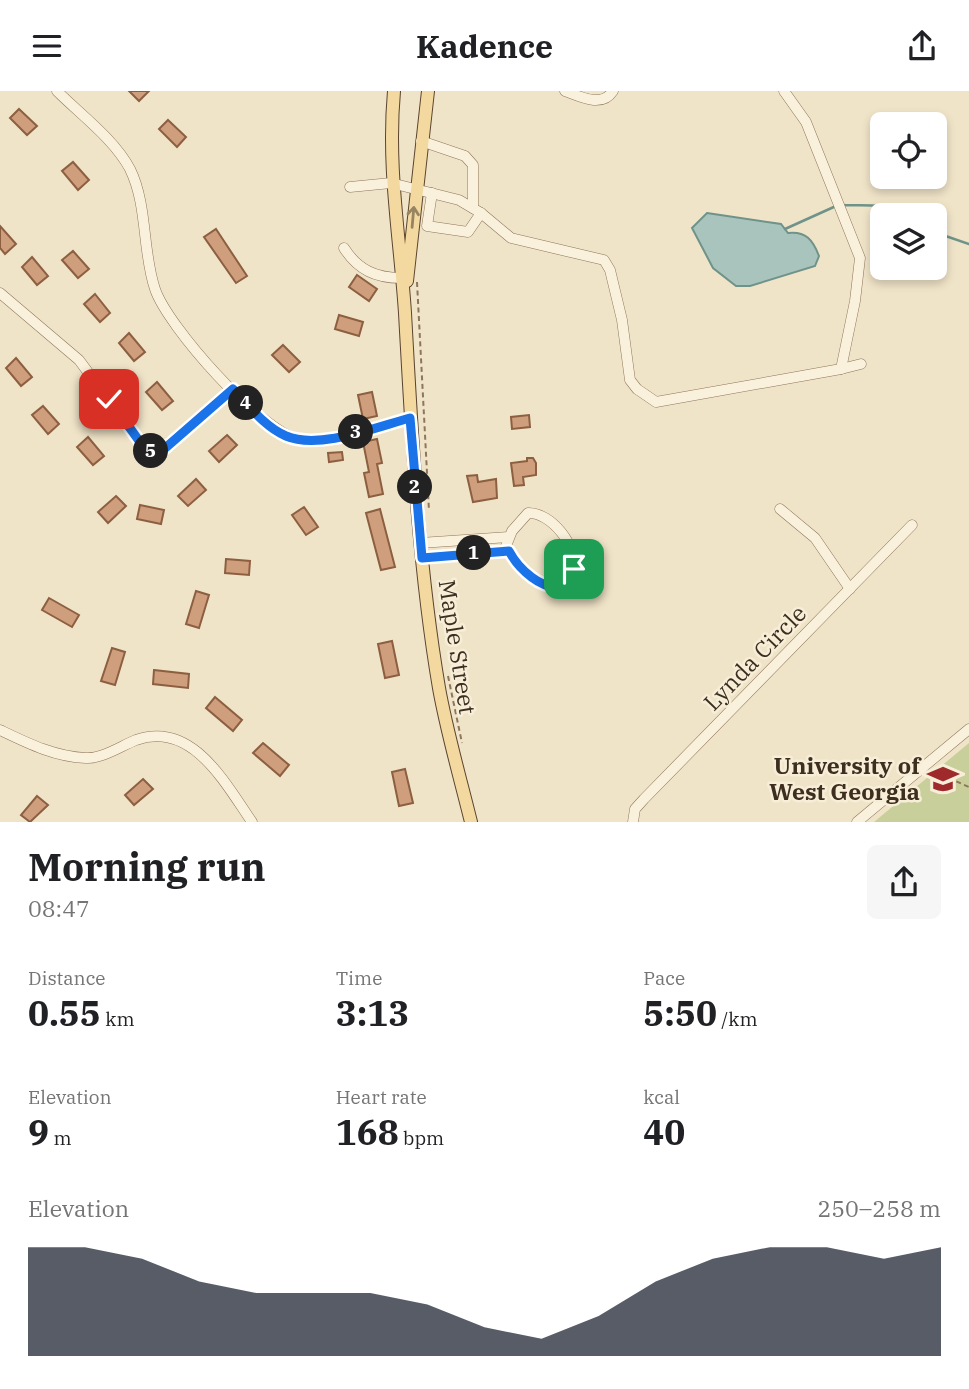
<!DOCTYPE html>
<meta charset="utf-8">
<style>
:root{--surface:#fff;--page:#f6f6f6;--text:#202124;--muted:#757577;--accent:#111827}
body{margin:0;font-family:"IBM Plex Serif",serif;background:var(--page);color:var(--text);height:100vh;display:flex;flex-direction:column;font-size:26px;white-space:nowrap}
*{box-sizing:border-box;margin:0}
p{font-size:23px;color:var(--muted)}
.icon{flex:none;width:38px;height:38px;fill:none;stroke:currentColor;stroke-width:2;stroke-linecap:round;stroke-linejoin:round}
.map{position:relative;height:731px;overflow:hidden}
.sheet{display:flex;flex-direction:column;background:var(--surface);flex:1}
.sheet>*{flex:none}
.fabs{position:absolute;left:870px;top:21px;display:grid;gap:14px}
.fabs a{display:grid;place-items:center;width:77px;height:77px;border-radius:10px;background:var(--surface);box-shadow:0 4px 10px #0003;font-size:35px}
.pin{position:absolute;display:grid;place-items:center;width:60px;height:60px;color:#fff;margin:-30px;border-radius:14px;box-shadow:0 4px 10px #0006}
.km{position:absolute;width:35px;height:35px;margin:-18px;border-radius:50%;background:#222;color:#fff;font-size:19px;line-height:35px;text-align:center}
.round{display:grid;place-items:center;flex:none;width:74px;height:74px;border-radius:10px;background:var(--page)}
.head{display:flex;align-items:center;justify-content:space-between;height:119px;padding:0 28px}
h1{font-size:38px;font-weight:700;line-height:52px}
.figures{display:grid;grid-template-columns:repeat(3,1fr);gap:10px;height:119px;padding:7px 28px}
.figures div{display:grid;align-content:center}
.figures b{font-size:35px;font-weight:700}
.figures small{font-size:19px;font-weight:400}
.figures p{font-size:19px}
.chart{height:196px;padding:14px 28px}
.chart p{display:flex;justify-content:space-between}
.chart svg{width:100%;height:126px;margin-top:7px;fill:var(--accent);opacity:.7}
header{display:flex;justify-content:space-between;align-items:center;height:91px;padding:0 28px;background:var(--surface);font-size:32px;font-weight:700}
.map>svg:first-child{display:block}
.green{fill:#c9cf9b}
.water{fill:#a9c4bc;stroke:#6f938a;stroke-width:2}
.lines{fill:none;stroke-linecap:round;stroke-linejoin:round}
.stream{stroke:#6f938a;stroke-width:2.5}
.building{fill:#cf9f7d;stroke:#8d5f41;stroke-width:2}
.minor-casing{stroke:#8d765c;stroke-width:11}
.major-casing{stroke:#5b4430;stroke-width:14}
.path{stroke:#8d765c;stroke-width:2;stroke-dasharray:5 3.5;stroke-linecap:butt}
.minor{stroke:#faf1dc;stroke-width:10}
.major{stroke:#f3d9a0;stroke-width:12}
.oneway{stroke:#988460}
.route-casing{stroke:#fff;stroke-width:14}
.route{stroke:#1a73e8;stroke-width:9}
.labels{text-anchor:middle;stroke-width:5;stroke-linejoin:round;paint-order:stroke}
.street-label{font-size:23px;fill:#3d2e20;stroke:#f7eed8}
.poi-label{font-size:23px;font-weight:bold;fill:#3d2e20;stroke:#f7eed8;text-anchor:end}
</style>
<header><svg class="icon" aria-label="menu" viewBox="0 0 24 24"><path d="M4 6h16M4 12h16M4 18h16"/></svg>Kadence<svg class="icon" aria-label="share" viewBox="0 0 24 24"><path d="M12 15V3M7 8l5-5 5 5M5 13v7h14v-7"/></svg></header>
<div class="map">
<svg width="969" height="731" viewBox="0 0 969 731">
<rect width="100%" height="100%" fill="#f0e4c8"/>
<polygon class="green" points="969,652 969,731 874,731"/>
<path class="water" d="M707,122L781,133L788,142C806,140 813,149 819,165L815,175L750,195H736L713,177L692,137Z"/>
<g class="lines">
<g class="stream">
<path d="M842,114C865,115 884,111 905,124"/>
<polyline points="785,138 836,115"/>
<polyline points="934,141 969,153"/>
</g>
</g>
<g class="building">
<polygon points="129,0 149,0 139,10"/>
<polygon points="19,18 37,35 27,44 10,27"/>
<polygon points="168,29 186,46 177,56 159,38"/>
<polygon points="73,71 89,89 78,99 62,80"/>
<polygon points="0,135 16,153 5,163 0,157"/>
<polygon points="216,138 247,185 236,192 204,146"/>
<polygon points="73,160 89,178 78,187 62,169"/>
<polygon points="32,166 48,185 37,194 22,176"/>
<polygon points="357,184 377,198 369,210 349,196"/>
<polygon points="95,203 110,222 100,231 84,213"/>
<polygon points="339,224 363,231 359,245 335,238"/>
<polygon points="129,242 145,261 134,270 119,252"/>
<polygon points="283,254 300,271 289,281 272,264"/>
<polygon points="16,267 32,286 21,295 6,277"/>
<polygon points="157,291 173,310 162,319 146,301"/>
<polygon points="372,301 377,325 363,328 358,304"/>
<polygon points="43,315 59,333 48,343 32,324"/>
<polygon points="529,324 530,336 512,338 511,326"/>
<polygon points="227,344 237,354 219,371 209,360"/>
<polygon points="88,346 104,365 93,374 77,356"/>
<polygon points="377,348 382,372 377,373 383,403 369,406 364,382 369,381 363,351"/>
<polygon points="342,361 343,369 329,371 328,362"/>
<polygon points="527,367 533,367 536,372 536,384 523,386 524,394 514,395 511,372 527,370"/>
<polygon points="477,384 478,391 496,388 497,407 473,411 467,385"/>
<polygon points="196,388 206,399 188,415 178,405"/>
<polygon points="116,405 126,415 108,432 98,421"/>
<polygon points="140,414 164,419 161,433 137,428"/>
<polygon points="304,416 318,436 306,444 292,424"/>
<polygon points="380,418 395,476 381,479 366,422"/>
<polygon points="226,468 250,470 249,484 225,482"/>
<polygon points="196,500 209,504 199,537 186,533"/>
<polygon points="49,507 79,524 72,536 42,519"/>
<polygon points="392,550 399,584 385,587 378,553"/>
<polygon points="112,557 125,561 115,594 101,590"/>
<polygon points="154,579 189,583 188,597 153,593"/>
<polygon points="215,606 242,629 233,640 206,617"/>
<polygon points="263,652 289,674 280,685 253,662"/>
<polygon points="405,678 413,712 399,715 392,681"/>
<polygon points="143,688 153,698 134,714 125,704"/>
<polygon points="37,705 48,714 30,731 21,724"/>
</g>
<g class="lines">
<defs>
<g id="minor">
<path d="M57,0C81,24 114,48 130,78C148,115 142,160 155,198C167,235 262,342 300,349C330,355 379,335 409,327"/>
<path d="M565,0C581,6 602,17 613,0"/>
<polyline points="421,50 465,65 473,74 473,117"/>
<polyline points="350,96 391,92 459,109 481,122 511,147 604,169 610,179 622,229 630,289 637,298 656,311 841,278 855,210 860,167 806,31 784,0"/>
<polyline points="432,102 427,135 468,141 481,122"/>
<path d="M344,157C358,179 376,187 401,187"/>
<polyline points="0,202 79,269 145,358 163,359 233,298"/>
<polyline points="841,278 861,273"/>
<polyline points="780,418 815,447 850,498"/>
<path d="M528,422C551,421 578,455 574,479L563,494C541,503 515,473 506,455L512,440Z"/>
<polyline points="420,452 509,446"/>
<polyline points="422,467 509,460"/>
<path d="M0,639C27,652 55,666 86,667C102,668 121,655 136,649C192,629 225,692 252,731"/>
<polyline points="633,731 635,718 644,708 912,434"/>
<polyline points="857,731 969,638"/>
</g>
<g id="major">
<path d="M394,0C387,77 400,146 405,222C412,347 418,473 439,597C447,642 460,686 471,731"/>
<polyline points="407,190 428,0"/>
</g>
</defs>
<use href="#minor" class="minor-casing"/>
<use href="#major" class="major-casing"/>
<g class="path">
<polyline points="417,191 429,420"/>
<polyline points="448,585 462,652"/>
<polyline points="933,680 969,696"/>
</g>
<use href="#minor" class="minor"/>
<use href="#major" class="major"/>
</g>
<defs><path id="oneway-shaft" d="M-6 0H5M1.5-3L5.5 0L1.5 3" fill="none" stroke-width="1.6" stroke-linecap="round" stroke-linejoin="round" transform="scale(1.75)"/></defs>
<use class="oneway" href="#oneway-shaft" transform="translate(413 126) rotate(-85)"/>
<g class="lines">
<defs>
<path id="route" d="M109,308L145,358L163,359L233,298C249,315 265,336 286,345C319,359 376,336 410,327L422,467L509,460C518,477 543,502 563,494L574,478"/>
</defs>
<use href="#route" class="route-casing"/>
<use href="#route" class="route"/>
</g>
<defs>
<symbol id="university-bare" viewBox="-9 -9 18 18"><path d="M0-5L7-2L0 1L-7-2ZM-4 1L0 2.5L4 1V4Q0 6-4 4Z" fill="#9e2a2b" stroke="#f7eed8" stroke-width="2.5" paint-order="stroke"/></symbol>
</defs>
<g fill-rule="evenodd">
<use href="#university-bare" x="921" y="666" width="44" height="44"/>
</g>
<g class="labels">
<g class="street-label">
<text transform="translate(457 556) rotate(81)" y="8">Maple Street</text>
<text transform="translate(755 567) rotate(-46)" y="8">Lynda Circle</text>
</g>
<g class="poi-label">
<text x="920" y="683">University of<tspan x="920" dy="26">West Georgia</tspan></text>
</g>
</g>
</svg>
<div class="fabs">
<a><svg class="icon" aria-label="locate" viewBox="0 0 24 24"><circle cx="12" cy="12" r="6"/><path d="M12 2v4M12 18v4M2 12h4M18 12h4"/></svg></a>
<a><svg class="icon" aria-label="layers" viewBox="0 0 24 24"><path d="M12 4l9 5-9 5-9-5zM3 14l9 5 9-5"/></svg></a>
</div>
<div class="pin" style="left:574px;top:478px;background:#1e9e55"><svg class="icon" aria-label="arrive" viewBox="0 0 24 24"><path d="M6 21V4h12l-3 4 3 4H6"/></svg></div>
<div class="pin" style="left:109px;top:308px;background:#d93025"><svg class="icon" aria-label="check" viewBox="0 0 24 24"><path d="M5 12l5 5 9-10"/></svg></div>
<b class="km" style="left:474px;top:462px">1</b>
<b class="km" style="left:415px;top:396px">2</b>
<b class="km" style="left:356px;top:341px">3</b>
<b class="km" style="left:246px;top:312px">4</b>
<b class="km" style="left:151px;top:360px">5</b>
</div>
<section class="sheet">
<div class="head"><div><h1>Morning run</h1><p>08:47</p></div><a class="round"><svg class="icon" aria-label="share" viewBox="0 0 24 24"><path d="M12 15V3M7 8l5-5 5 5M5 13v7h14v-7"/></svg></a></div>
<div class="figures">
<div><p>Distance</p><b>0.55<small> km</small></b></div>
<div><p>Time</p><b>3:13</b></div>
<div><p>Pace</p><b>5:50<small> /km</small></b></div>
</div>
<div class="figures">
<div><p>Elevation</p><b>9<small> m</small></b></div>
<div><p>Heart rate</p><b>168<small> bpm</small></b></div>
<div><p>kcal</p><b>40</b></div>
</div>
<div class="chart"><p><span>Elevation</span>250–258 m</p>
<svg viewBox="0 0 160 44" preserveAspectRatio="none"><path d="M0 44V6L10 6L20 10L30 18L40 22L50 22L60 22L70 26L80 34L90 38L100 30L110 18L120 10L130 6L140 6L150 10L160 6V44z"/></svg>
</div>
</section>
